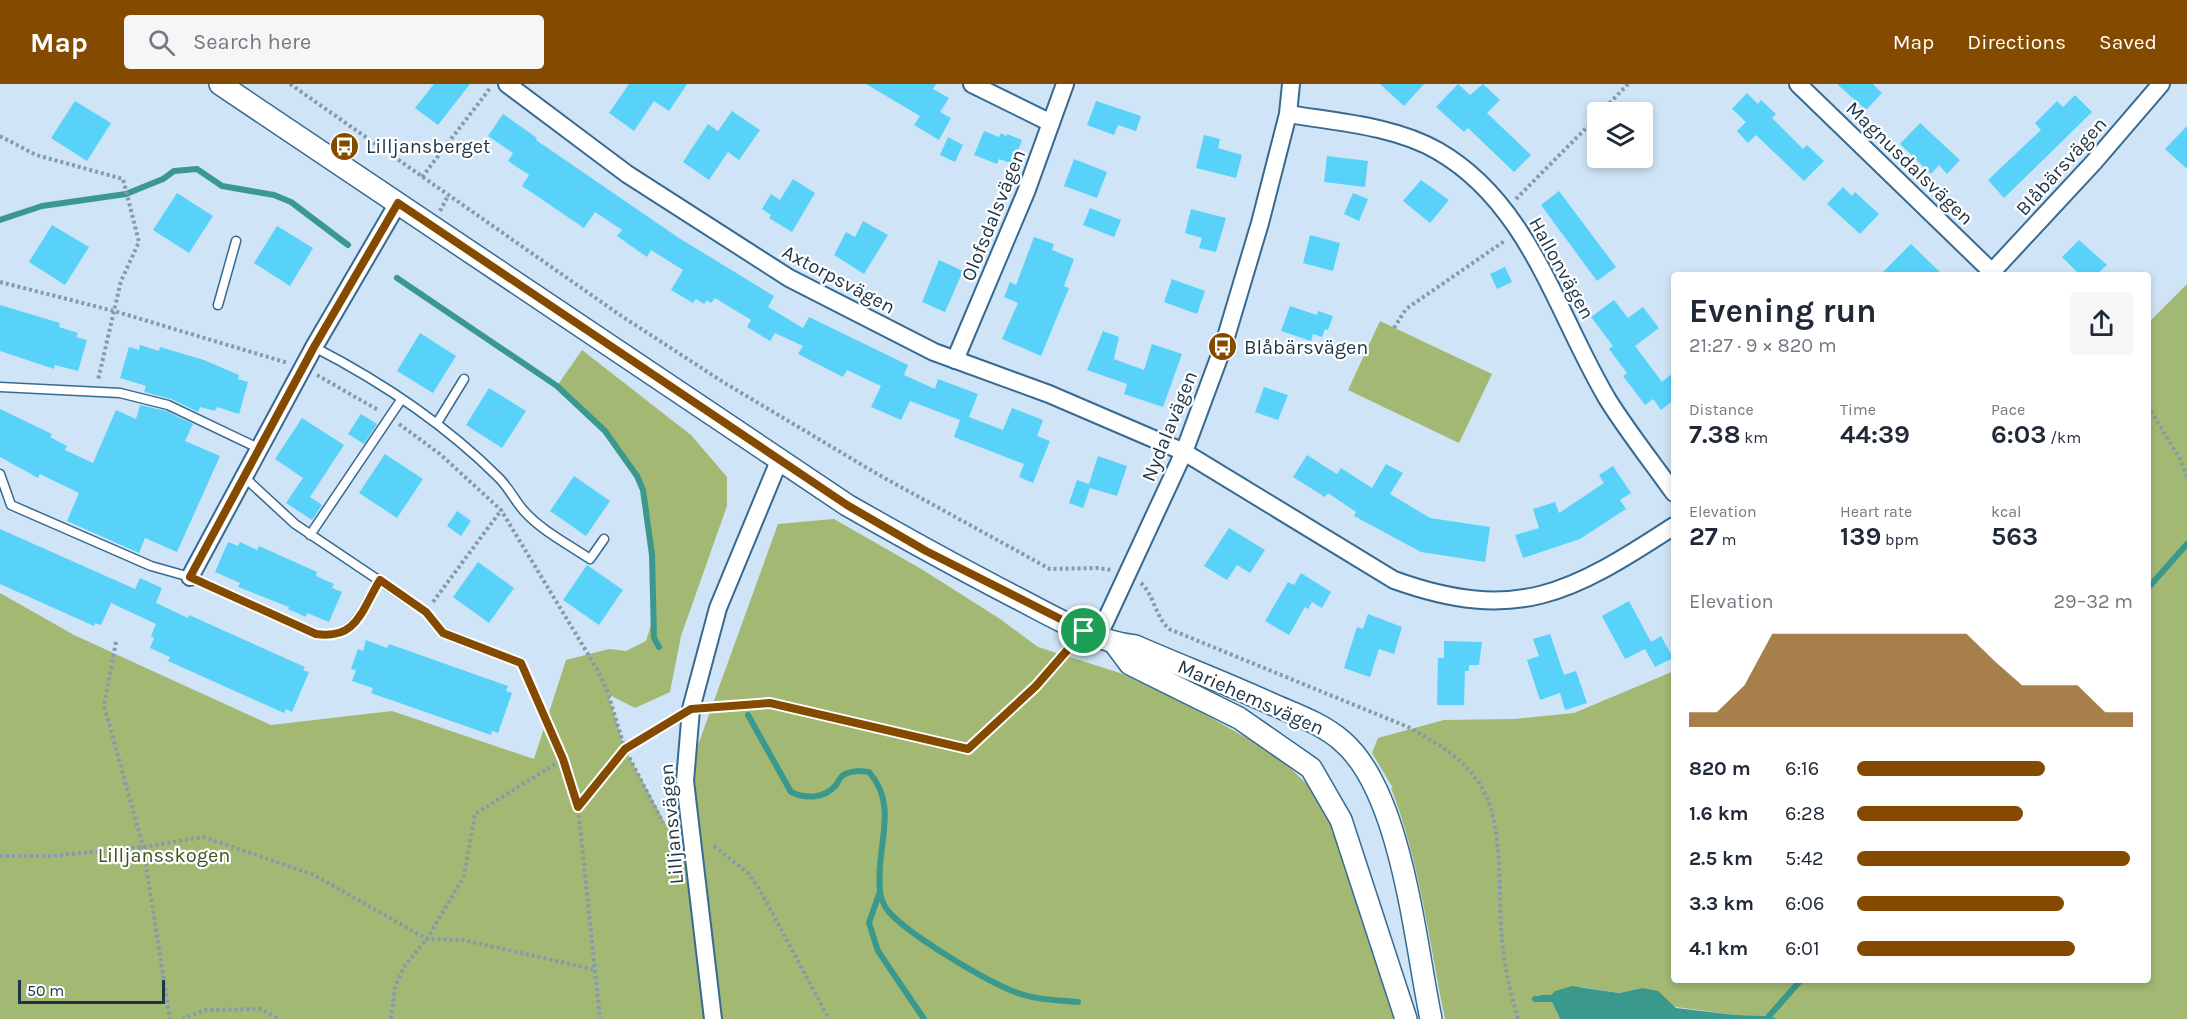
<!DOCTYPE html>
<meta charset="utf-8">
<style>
:root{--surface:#fff;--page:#f6f6f7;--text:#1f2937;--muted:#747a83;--accent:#834a00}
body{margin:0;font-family:Karla,sans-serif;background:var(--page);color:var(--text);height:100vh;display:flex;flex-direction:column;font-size:22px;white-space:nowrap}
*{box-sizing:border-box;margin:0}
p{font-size:20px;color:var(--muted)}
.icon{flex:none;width:33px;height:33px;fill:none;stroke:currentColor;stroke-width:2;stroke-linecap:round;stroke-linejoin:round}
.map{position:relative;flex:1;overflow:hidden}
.side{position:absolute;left:1671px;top:188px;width:480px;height:711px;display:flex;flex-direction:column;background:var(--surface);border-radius:6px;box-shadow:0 3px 9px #0003}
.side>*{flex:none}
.controls{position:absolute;left:1587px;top:18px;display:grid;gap:12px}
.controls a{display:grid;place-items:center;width:66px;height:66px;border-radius:6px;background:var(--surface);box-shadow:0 3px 9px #0003;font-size:30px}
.scale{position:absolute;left:18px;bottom:15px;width:147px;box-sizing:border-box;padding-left:6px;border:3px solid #1f3546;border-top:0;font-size:16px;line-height:21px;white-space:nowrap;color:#1f3546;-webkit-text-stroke:4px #fff;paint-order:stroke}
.pin{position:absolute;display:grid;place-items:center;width:51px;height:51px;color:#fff;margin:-26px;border:3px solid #fff;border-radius:50%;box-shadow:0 2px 6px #0007}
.round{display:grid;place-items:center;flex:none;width:63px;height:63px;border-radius:6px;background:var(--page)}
.overview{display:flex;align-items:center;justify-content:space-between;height:102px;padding:0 18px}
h1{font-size:33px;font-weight:700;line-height:45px}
.figures{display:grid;grid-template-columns:repeat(3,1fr);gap:9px;height:102px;padding:6px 18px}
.figures div{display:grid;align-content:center}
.figures b{font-size:26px;font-weight:700}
.figures small{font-size:16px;font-weight:400}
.figures p{font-size:16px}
.chart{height:168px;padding:12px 18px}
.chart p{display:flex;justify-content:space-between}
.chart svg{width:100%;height:108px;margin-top:6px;fill:var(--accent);opacity:.7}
ul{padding:0 18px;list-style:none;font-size:20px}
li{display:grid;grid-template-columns:96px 72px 1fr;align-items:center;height:45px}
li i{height:15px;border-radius:8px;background:var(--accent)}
header{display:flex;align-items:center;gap:36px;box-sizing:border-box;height:84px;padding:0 30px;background:var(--accent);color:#fff}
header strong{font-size:28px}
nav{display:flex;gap:33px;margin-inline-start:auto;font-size:21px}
.search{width:420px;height:54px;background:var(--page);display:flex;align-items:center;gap:15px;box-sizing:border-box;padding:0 21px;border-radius:6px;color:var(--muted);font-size:22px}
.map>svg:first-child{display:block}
.green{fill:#a3b973}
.water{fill:#3a998c}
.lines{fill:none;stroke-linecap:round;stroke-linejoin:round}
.stream{stroke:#3a998c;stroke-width:6}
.building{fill:#59d2fa}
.service-casing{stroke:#376a91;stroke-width:11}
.minor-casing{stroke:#376a91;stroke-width:20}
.tertiary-casing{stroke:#376a91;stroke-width:24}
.path{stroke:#859bac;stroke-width:4;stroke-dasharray:3 3;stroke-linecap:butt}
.service{stroke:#fff;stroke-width:8}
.minor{stroke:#fff;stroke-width:16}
.tertiary{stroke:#fff;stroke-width:21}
.route-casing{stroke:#fff;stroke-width:12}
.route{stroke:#834a00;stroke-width:8}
.labels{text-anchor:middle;stroke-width:4.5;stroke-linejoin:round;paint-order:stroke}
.poi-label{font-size:20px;fill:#1f3546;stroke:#fff;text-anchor:start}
.street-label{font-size:20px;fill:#1f3546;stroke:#fff}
.park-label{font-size:20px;fill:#435121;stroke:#fff}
</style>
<header>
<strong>Map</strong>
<div class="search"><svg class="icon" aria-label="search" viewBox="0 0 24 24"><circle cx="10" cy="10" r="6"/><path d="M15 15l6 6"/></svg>Search here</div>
<nav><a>Map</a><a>Directions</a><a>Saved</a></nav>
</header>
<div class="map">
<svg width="2187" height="935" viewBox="0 0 2187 935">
<rect width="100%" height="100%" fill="#cfe4f6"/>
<g class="green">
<path d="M2187,200V935H1778L1769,932L1736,931L1676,923L1642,904L1619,909L1582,903L1563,905L1540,918H1552L1560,935H1445C1429,858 1420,778 1391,704H1393L1372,669L1378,654L1444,636L1514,635L1574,629L1674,587V896H2148V239Z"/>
<polygon points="1380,237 1492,290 1459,359 1348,306"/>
<polygon points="582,266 691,351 727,393 727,422 681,552 670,608 635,624 608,610 625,665 695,794 685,697 778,440 834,435 923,486 1000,535 1038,563 1120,589 1174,613 1254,658 1287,681 1312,705 1326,726 1394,935 0,935 0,509 74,551 271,641 392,627 534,675 566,576 609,565 626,567 646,557 653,534 652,471 643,406 636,392 605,347 557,302"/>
</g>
<polygon class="water" points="1572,902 1619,909 1642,904 1658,907 1676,924 1736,931 1769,932 1778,935 1560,935 1552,918 1540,918 1540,911 1551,911 1555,907"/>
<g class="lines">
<g class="stream">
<polyline points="0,136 42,122 126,110 163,95 174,87 197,85 222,102 274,111 291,118 348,161"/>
<polyline points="397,194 557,302 605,347 637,392 643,406 652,471 654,554 659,563"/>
<polyline points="2148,504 2187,460"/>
<path d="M748,631L791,708C806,715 824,715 836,701C839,697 840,692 845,690C853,686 860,687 869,688C900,723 875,764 880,806C880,813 884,822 888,827C909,851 984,896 1015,908C1035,916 1057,916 1078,918"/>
<polyline points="880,807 869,839 878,867 924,935"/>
<polyline points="1535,915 1540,915"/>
<polyline points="1769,932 1801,896"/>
</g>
</g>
<g class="building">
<polygon points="434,0 470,0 438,41 415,24"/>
<polygon points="629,0 687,0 669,27 654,17 634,47 609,29"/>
<polygon points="866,0 936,0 933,5 949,14 940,28 951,34 939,56 914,41 920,32"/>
<polygon points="1380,0 1424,0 1404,22"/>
<polygon points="1458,0 1470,11 1483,0 1500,16 1487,29 1531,71 1514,88 1468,44 1464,48 1436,23"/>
<polygon points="1837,0 1873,0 1882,9 1866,26"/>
<polygon points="1747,9 1758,20 1761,16 1776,30 1772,34 1803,65 1807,61 1824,77 1804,97 1756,51 1748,59 1737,47 1746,38 1732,25"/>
<polygon points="2075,11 2092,28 2004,114 1988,96 2041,46 2035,39 2057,17 2063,23"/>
<polygon points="75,17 111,39 87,77 51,54"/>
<polygon points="1096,17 1141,32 1136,47 1118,41 1114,51 1087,41"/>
<polygon points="732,27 760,46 739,76 728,68 709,96 683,78 708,40 718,47"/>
<polygon points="503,30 537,54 536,56 679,154 774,212 768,223 803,244 809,233 908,281 904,291 935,305 938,295 978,310 969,333 1003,346 1012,324 1043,336 1037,352 1050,357 1033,399 1019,393 1024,380 954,353 960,336 910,317 901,336 871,323 881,302 847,286 843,293 798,270 803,262 775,249 770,257 747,243 751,236 715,214 711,219 707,216 704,220 696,215 693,219 671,206 683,186 651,166 647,173 617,152 622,146 595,128 584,144 550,121 522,102 529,91 508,77 513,69 488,52"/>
<polygon points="1920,39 1960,76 1947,90 1939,81 1931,90 1900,60"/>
<polygon points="2187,42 2187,85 2165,65"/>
<polygon points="984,47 999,53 1001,49 1006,52 1007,50 1022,56 1013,80 999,75 997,80 974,71"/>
<polygon points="1204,51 1220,55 1218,64 1242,71 1236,94 1196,84"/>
<polygon points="948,53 963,61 955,78 940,71"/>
<polygon points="1327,72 1368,77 1365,103 1324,98"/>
<polygon points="1074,75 1107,88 1097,114 1064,102"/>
<polygon points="793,95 815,109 792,148 769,134 771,131 762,125 771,110 780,116"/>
<polygon points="1421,96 1449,116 1430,139 1403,117"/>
<polygon points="1843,103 1852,112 1855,108 1879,130 1860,150 1827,120"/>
<polygon points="1559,107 1616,183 1597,197 1541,121"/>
<polygon points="177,109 213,132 189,169 153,146"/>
<polygon points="1353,109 1368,115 1359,137 1344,130"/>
<polygon points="1090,124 1121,136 1114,153 1083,141"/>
<polygon points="1191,125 1226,134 1216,168 1199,164 1202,154 1185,149"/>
<polygon points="863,137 888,151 864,190 834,171 846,148 855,153"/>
<polygon points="52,141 89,163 65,201 29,178"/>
<polygon points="277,142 313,164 290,202 254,179"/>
<polygon points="1310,151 1340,159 1333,187 1303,179"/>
<polygon points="1034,153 1054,160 1052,166 1074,175 1064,202 1069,204 1041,272 1002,255 1018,219 1004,213 1010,198 1016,201"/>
<polygon points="2079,156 2107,181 2097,190 2079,190 2062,173"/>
<polygon points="1911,160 1942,190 1881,190"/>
<polygon points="939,176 963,187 945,228 922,218"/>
<polygon points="1505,183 1512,198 1497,205 1490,190"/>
<polygon points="1172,195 1205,207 1197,230 1164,218"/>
<polygon points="1614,216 1628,234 1643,223 1659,244 1635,262 1662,298 1674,288 1674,316 1661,326 1653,315 1645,321 1623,292 1627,289 1609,265 1613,262 1591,233"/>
<polygon points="0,221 60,239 59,243 78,249 76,253 87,256 78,287 55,281 54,285 0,267"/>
<polygon points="1290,222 1317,231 1318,227 1333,232 1328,246 1325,245 1322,253 1313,250 1311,257 1281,247"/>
<polygon points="1103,247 1119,253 1114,275 1144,286 1152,260 1182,270 1163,323 1124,310 1127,300 1087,286"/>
<polygon points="420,249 456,272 433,309 397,287"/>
<polygon points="140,261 159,267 160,263 204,276 239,291 238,295 248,298 239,330 217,323 215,327 200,323 198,328 171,315 144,308 146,302 120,294 129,263 139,266"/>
<polygon points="1264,303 1288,311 1278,336 1255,328"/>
<polygon points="489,304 526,327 502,364 466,341"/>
<polygon points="140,321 166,327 193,340 185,357 220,372 177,468 145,454 139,469 67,437 79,409 40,390 38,394 0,373 0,325 52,350 50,353 67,362 65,366 93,379 116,326 136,335"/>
<polygon points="361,330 377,340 364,360 348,350"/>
<polygon points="302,334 344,361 310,413 322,421 312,436 286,419 303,394 275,375"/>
<polygon points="385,370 423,395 397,434 359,409"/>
<polygon points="1307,371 1337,390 1341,384 1372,404 1386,380 1403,389 1390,410 1430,434 1490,443 1485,478 1421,468 1354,432 1356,428 1328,409 1325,413 1293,393"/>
<polygon points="1098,372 1127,382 1117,412 1090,404 1083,424 1069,419 1077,396 1089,400"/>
<polygon points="1613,382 1631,409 1620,416 1626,425 1580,455 1523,474 1515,451 1539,444 1533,425 1555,418 1559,429 1604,399 1599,391"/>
<polygon points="574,392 610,417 586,452 550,427"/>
<polygon points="457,427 471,437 461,452 447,442"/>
<polygon points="1229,444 1265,466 1250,489 1237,481 1227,496 1204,482"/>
<polygon points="0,445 135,505 140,494 162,504 156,519 188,534 189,531 305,583 303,586 309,588 292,628 286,625 284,629 168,577 170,573 150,564 154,554 151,552 156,540 111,519 101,541 95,539 94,542 0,500"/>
<polygon points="228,458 238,462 240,458 257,466 259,462 317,488 316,492 334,500 332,504 342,508 329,538 307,529 306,533 288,525 289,523 238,503 240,499 215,488"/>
<polygon points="478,478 514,504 489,539 453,513"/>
<polygon points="587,481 623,506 599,541 563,516"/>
<polygon points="1301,489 1331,508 1322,524 1312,518 1308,525 1305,523 1289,551 1265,537 1288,498 1294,501"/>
<polygon points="1629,517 1651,558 1661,552 1673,574 1655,583 1645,565 1625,575 1602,532"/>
<polygon points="1368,530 1402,543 1394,570 1379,565 1370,593 1344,584 1357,543 1363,545"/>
<polygon points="1550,550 1564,591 1576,587 1587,619 1565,626 1560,609 1540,616 1527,576 1539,572 1533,555"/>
<polygon points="366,556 387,564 389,560 508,602 506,607 512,609 498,649 492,647 491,651 371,609 373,604 352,597 356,586 351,585 358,565 363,567"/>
<polygon points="1444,557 1482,558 1479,581 1469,581 1469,587 1465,587 1464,621 1437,621 1438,574 1444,574"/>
</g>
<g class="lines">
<defs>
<g id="service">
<polyline points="218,221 236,157"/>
<path d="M314,263C380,297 446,341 499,394C509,404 515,417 524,427C542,447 568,460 590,475L604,455"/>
<polyline points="0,303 120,309 168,321 258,364"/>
<polyline points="437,339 464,295"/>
<path d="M0,390L11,421L151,482L190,493L316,550C356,556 361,526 380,496"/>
<polyline points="243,392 295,440 426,528 443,549 521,579"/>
<polyline points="310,451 401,316"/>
</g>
<g id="minor">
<path d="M507,0L627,90L789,194L934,268L1049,310L1184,368L1394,496C1517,540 1571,509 1674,442"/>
<polyline points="972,0 1051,39"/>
<polyline points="1798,0 1992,188"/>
<path d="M1288,30C1337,38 1395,42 1438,67C1530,120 1557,231 1608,316C1628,348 1652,378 1674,409"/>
<polyline points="1990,190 2094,78 2161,0"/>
<polyline points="955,276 1026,108 1065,0"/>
<polyline points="190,493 314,263 398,119"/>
<polyline points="1098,553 1184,368 1223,263 1260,139 1288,30 1291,0"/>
<polyline points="713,935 685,697 691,625 718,524 779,377"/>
</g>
<g id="tertiary">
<path d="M220,0L847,421C903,453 959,484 1017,514C1054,533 1093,557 1135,562C1181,582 1228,600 1274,621C1297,631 1323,640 1342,657C1402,708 1415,859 1431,935"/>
<polyline points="1115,560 1130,580 1239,634 1311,684 1341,736 1406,935"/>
</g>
</defs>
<use href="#service" class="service-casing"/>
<use href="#minor" class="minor-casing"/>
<use href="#tertiary" class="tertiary-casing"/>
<g class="path">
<polyline points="290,0 620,231 723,298 879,391 1050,485 1097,484 1112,486"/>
<polyline points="1601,28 1628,0"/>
<polyline points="0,52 36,71 123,95 139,158 121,197 98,296"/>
<polyline points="422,93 491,3"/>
<polyline points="1516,115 1598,32"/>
<polyline points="440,127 448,112"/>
<polyline points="0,198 114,227 288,279"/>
<polyline points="1394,244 1406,225 1506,156"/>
<polyline points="317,291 378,326"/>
<polyline points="2148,322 2180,375 2187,393"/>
<polyline points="399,340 440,370 501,426 597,585 608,609 625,665 663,739"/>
<path d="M1141,499C1154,511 1155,532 1169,545L1408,643C1433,657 1460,672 1477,696C1506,735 1497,807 1502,854C1504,881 1510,908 1518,935"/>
<polyline points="433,518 502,425"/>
<polyline points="116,558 104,621 143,763 170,935"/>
<polyline points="526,591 563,675 578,723 600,935"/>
<polyline points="708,624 770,619 968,665 1036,602 1072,561"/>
<polyline points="578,723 625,665 673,636"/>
<polyline points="714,762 748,789 760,806 829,935"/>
<polyline points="0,772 51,772 143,763 204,753 314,791 427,855 464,856 596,886"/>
<polyline points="182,935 205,926 261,925 278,935"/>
<polyline points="391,935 395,903 405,881 427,855 464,792 475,730 563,675"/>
</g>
<use href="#service" class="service"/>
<use href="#minor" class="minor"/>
<use href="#tertiary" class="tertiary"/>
</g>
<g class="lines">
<defs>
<path id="route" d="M398,119L847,421L926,467L1084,547L1036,602L968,665L770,619L691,625L625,665L578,723L563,675L521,579L443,549L426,528L380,496C361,527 357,556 316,550L190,493L314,263Z"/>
</defs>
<use href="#route" class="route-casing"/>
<use href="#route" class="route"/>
</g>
<defs>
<symbol id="bus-disc" viewBox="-11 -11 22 22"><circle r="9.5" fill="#834a00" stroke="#fff"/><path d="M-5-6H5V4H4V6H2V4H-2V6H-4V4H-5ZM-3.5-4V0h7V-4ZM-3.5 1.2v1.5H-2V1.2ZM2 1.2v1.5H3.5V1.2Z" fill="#fff"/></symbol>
</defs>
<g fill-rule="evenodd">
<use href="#bus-disc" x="328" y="46" width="33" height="33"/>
<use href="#bus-disc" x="1206" y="246" width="33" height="33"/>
</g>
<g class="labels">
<g class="poi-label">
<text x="366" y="69">Lilljansberget</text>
<text x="1244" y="270">Blåbärsvägen</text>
</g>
<g class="street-label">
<text transform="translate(1910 79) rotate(44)" y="7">Magnusdalsvägen</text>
<text transform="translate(2061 82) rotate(-48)" y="7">Blåbärsvägen</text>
<text transform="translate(993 131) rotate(-68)" y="7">Olofsdalsvägen</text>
<text transform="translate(1562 184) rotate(61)" y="7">Hallonvägen</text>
<text transform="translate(839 195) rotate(28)" y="7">Axtorpsvägen</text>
<text transform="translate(1169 342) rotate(-68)" y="7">Nydalavägen</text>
<text transform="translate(1251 613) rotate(24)" y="7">Mariehemsvägen</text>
<text transform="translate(671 740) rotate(-95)" y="7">Lilljansvägen</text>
</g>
<g class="park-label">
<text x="164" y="778">Lilljansskogen</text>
</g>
</g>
</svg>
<div class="controls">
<a><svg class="icon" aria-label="layers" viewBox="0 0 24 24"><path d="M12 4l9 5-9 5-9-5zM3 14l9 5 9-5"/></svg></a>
</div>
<div class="scale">50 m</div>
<div class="pin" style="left:1084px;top:547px;background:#1e9e55"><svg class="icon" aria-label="arrive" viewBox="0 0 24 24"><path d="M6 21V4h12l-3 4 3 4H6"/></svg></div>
<section class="side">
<div class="overview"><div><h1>Evening run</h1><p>21:27 · 9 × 820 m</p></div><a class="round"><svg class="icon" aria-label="share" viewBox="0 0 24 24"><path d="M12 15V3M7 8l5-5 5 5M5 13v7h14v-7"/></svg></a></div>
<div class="figures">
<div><p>Distance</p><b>7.38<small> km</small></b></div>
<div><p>Time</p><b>44:39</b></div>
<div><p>Pace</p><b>6:03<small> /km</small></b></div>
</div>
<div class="figures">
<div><p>Elevation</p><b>27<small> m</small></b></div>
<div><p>Heart rate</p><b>139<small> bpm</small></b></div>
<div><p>kcal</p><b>563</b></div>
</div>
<div class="chart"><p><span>Elevation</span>29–32 m</p>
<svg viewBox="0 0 160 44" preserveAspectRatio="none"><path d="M0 44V38L10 38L20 27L30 6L40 6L50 6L60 6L70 6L80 6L90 6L100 6L110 17L120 27L130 27L140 27L150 38L160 38V44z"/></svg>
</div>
<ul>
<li><b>820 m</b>6:16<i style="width:68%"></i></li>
<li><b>1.6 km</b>6:28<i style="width:60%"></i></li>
<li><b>2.5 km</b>5:42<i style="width:99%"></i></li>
<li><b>3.3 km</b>6:06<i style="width:75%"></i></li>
<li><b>4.1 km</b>6:01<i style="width:79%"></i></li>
</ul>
</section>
</div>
